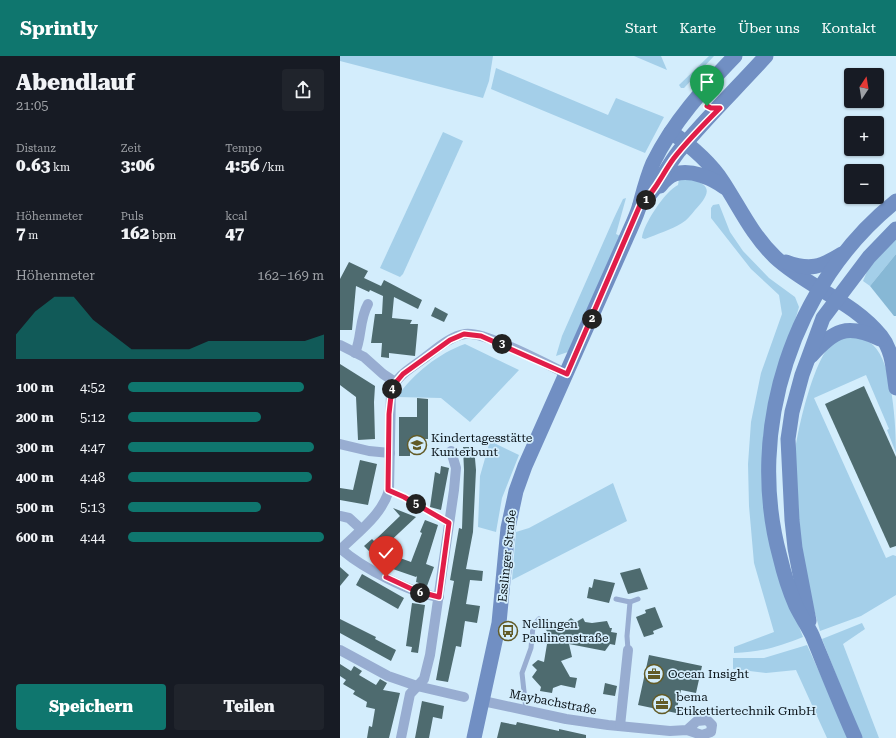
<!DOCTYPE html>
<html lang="de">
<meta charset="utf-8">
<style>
:root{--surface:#171b24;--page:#20242c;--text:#f1f3f6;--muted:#9ea1a6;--accent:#0f766e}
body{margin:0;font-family:"Roboto Serif",serif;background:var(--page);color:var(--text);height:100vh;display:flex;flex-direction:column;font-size:15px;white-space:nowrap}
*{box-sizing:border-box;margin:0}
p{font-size:13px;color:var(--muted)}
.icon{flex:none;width:22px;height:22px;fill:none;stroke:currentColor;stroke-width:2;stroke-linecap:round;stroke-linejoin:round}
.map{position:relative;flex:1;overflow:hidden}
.side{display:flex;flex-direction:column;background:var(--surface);width:340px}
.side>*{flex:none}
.needle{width:26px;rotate:12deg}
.controls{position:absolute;left:504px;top:12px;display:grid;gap:8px}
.controls a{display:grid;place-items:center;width:40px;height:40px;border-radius:4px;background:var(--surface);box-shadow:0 1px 3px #0004;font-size:20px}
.pin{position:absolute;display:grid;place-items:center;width:34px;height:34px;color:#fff;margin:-41px -17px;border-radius:50% 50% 50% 0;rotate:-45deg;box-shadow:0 0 4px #0007}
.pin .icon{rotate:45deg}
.km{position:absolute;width:20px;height:20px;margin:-10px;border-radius:50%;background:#222;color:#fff;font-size:11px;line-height:20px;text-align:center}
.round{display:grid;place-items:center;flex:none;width:42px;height:42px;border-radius:4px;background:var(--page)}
.headline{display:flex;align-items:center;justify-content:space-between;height:68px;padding:0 16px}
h1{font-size:22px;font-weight:800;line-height:30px}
.metrics{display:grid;grid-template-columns:repeat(3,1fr);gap:6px;height:68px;padding:4px 16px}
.metrics div{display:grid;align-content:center}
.metrics b{font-size:17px;font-weight:800}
.metrics small{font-size:11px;font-weight:400}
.metrics p{font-size:11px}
.chart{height:112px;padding:8px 16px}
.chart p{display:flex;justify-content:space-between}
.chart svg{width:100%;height:72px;margin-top:4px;fill:var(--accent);opacity:.7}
.button{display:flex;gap:8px;margin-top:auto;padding:8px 16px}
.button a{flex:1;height:46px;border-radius:4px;background:var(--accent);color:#fff;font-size:16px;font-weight:800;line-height:46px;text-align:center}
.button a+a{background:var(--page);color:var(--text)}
ul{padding:0 16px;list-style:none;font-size:13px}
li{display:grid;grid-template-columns:64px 48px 1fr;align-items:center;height:30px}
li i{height:10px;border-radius:5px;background:var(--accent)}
header{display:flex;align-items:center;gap:24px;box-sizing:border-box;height:56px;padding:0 20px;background:var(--accent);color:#fff}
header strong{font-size:19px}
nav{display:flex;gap:22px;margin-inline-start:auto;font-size:14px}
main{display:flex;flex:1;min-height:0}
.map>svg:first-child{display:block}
.green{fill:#a4cfe9}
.forest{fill:#87b8d5}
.building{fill:#4e6b6f}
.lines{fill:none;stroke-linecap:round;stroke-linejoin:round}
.lane{stroke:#98add1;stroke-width:5}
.street{stroke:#98add1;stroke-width:10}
.secondary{stroke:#718fc3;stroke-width:15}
.route-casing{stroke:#fff;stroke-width:8}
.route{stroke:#e11d48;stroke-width:5}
.labels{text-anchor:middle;stroke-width:3.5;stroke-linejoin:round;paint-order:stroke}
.poi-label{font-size:12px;fill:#081116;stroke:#d3edfc;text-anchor:start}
.street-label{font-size:12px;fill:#081116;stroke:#d3edfc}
</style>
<header>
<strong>Sprintly</strong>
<nav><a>Start</a><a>Karte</a><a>Über uns</a><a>Kontakt</a></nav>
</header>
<main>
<section class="side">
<div class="headline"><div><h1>Abendlauf</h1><p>21:05</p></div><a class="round"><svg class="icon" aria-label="share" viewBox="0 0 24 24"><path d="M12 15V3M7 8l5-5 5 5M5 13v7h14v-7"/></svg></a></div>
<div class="metrics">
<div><p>Distanz</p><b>0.63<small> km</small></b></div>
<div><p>Zeit</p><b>3:06</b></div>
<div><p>Tempo</p><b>4:56<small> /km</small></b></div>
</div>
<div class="metrics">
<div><p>Höhenmeter</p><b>7<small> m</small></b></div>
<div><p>Puls</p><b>162<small> bpm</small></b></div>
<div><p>kcal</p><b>47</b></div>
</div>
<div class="chart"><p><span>Höhenmeter</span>162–169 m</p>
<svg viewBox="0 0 160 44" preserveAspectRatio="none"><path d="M0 44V29L10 15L20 6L30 6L40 20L50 29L60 38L70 38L80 38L90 38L100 33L110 33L120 33L130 33L140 33L150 33L160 29V44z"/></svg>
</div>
<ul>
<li><b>100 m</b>4:52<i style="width:90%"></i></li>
<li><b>200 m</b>5:12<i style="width:68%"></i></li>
<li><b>300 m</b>4:47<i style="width:95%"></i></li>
<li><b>400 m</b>4:48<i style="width:94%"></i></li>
<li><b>500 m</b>5:13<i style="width:68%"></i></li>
<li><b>600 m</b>4:44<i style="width:100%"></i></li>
</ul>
<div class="button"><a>Speichern</a><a>Teilen</a></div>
</section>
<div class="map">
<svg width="556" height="682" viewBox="0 0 556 682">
<rect width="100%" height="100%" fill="#d3edfc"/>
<g class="green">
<polygon points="0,0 153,0 149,25 143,42 0,5"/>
<polygon points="294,0 321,0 327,14"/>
<polygon points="369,0 374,0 344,32 341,32 339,29"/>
<polygon points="156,12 268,59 276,42 324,61 305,97 151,33"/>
<polygon points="103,76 123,85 63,218 60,221 40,212"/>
<path d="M346,122C372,128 372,136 355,154C351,159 347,164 342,167C331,174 317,178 305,183L302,182C303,169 325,135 338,129L339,123Z"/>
<polygon points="286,142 276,178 280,180 228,296 216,300 222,280 274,162 283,143"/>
<path d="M379,148L390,176L403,195L429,222L455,241L459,251L426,364L443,529L463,581C438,591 421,596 394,597V591L434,576L414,507L409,450L408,408L411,366L421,317L442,258L439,239L411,213L371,162V152L373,149Z"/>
<polygon points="556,182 556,198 530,230 523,225 528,213"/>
<path d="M514,280C520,282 528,284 533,289C553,307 556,371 556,397L547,374L549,373L526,319L474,342L546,502L553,499L556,500V539L521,560L480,575L462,511L455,396C458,372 475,296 496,284C500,282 508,281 514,280Z"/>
<path d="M125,288L179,314L130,366L101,342L57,341C73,318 99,297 125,288Z"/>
<polygon points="150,385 179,399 162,442 156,476 138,471 140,420"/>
<polygon points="273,427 287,465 172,524 176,476 189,472"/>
<polygon points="522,567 525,573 503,588 539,682 521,682 482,583"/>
<polygon points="467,589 509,682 487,682 456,614 426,617 393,613 393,602 424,602"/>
</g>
<polygon class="forest" points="556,198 556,260 554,260 530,230"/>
<g class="building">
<polygon points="9,206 28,215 24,222 41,230 44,224 82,244 78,253 54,241 52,262 72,264 70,268 78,268 75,300 49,297 49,302 41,301 42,287 31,287 35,258 42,258 43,240 30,234 29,236 16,230 12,274 0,274 0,223"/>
<polygon points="95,251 108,258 104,266 91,260"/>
<polygon points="0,308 35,330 34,346 35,383 18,384 16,341 0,329"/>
<polygon points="524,330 556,401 556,490 550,492 485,348"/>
<polygon points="77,342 88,343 88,383 70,383 70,400 59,400 59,361 77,361"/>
<polygon points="123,391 134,391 136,414 133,476 126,513 143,515 142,525 130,524 126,548 140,550 137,567 125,565 121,591 116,590 108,626 96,624 114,525 110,524 119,472 122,473 124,414"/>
<polygon points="20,404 37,408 28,449 0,444 0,432 13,434"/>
<polygon points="101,410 109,412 101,454 90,451 95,416 100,418"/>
<polygon points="53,452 76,461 44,491 54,495 52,499 71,506 82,477 80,476 85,464 98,469 86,508 94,511 87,530 76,526 77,520 76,521 47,511 49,504 33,499 24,490 32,483 34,485 60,460"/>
<polygon points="0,511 9,519 0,530"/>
<polygon points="300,512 308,533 288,538 280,517"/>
<polygon points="22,518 64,542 58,553 16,529"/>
<polygon points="254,523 275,527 269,547 247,542 249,531 252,532"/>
<polygon points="72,547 85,549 78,597 71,596 72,591 66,590"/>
<polygon points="315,551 323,571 313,575 314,578 304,581 296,561 306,557 305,554"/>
<polygon points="231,562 236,566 243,562 245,566 252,567 267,565 270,572 272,572 271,576 277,577 275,589 270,588 265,595 229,588 232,601 221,605 230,621 237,622 235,632 221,629 213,632 212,637 200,635 201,631 192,621 197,614 192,609 198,604 204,606 207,588 202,583 208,576 203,571 206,567 224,568"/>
<polygon points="0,563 36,581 35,583 56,594 51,605 0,577"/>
<polygon points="309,599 362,610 356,637 341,634 336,657 298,649"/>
<polygon points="0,608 11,615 14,610 22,615 19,619 36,629 40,623 47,627 43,634 60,637 49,682 27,682 29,670 32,671 35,653 26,651 27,646 13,638 15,635 3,628 6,624 0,620"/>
<polygon points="265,627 277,630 275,640 263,638"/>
<polygon points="82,645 104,650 102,663 93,661 89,682 75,682"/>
<polygon points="161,666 176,669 177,666 219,675 219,673 246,679 246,682 157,682"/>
</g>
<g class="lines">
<g class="lane">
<polyline points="49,434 64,441 109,467"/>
<polyline points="276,543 290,546 298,543"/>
<polyline points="288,594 287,580 290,546"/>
<polyline points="186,654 182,617 191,592 193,570 199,563"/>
</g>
<g class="street">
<polyline points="0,289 24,301 43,318 55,326"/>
<path d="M15,297C22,281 19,264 28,248"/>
<polyline points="0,388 29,395 50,397"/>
<polyline points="0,460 9,462 21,473"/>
<path d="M1,493C21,511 72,538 99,541"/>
<path d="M0,494C18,476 42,459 49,434L51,335C56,320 71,312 83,303C94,295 110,280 125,278C145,275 206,308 227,318"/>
<polyline points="0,594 48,620 77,630 124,641"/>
<polyline points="143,645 226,663 268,669 330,675 347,674 362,679 371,676 372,669 367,664 357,665 347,674"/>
<polyline points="280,670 288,594"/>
<polyline points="61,682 70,638 84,623 90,599 114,434 116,412 111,395"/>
</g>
<g class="secondary">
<path d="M331,76C351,90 370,106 383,126C400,152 412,179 435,201C467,231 513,245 541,280C553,295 553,314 556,332"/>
<path d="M320,130C324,125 329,120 335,118C351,113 372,122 384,131"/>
<path d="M300,149C317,134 325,113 339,95C366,62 398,31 426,0"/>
<path d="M446,206C470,215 481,211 502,198"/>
<path d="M471,300C494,274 507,267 540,283"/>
<polyline points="469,565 455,492 452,464 448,383 452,356 462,319 483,262 529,201 556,173"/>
<path d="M134,682L159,567L168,472L176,435L185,410L285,185C290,173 297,160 300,148C304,133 307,121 313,107C333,66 364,32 395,0"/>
<path d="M515,682C500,648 486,613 472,579C467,569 461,560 456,550C449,534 444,518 440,501C405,374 453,227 556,145"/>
</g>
</g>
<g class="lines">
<defs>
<path id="route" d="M46,521L76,535L99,541L109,467L64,441L48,434L49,358L52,331L63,318L110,284L124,278L141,280L227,318L300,149C316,135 322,118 334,102C348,84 364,68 380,52H371L367,50"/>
</defs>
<use href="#route" class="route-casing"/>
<use href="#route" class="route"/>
</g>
<defs>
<symbol id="school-ring" viewBox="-11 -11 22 22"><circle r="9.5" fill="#d3edfc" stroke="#625b27" stroke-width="1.5"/><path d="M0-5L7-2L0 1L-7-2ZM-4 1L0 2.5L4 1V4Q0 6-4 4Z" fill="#625b27"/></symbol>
<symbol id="bus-ring" viewBox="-11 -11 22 22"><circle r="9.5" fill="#d3edfc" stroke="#625b27" stroke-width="1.5"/><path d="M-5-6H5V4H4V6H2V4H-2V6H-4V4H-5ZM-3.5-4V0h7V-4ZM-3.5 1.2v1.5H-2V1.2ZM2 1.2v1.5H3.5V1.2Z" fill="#625b27"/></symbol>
<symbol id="office-ring" viewBox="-11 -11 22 22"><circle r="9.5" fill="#d3edfc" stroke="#625b27" stroke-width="1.5"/><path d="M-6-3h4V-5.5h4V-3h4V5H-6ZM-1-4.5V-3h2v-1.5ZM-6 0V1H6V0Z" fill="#625b27"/></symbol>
</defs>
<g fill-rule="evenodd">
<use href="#school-ring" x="66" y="378" width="22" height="22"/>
<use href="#bus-ring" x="157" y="564" width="22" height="22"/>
<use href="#office-ring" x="303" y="607" width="22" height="22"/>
<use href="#office-ring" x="311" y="637" width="22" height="22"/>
</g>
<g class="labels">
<g class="poi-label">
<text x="91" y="386">Kindertagesstätte<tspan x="91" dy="14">Kunterbunt</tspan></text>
<text x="182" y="572">Nellingen<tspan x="182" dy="14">Paulinenstraße</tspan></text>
<text x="328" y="622">Ocean Insight</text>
<text x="336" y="645">bema<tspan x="336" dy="14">Etikettiertechnik GmbH</tspan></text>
</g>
<g class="street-label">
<text transform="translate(167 500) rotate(-84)" y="4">Esslinger Straße</text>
<text transform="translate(213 646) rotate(11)" y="4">Maybachstraße</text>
</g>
</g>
</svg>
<div class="controls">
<a><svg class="needle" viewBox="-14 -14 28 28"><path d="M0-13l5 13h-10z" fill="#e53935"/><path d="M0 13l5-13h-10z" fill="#9ea1a6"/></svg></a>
<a>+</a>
<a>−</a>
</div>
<div class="pin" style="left:367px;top:50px;background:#1e9e55"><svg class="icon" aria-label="arrive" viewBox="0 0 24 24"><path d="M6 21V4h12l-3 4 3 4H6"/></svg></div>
<div class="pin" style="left:46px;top:521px;background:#d93025"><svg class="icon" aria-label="check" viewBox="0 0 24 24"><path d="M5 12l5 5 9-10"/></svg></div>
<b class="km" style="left:306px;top:144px">1</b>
<b class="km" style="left:252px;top:263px">2</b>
<b class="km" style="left:162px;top:288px">3</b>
<b class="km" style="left:52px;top:333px">4</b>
<b class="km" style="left:76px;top:448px">5</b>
<b class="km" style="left:80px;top:537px">6</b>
</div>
</main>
